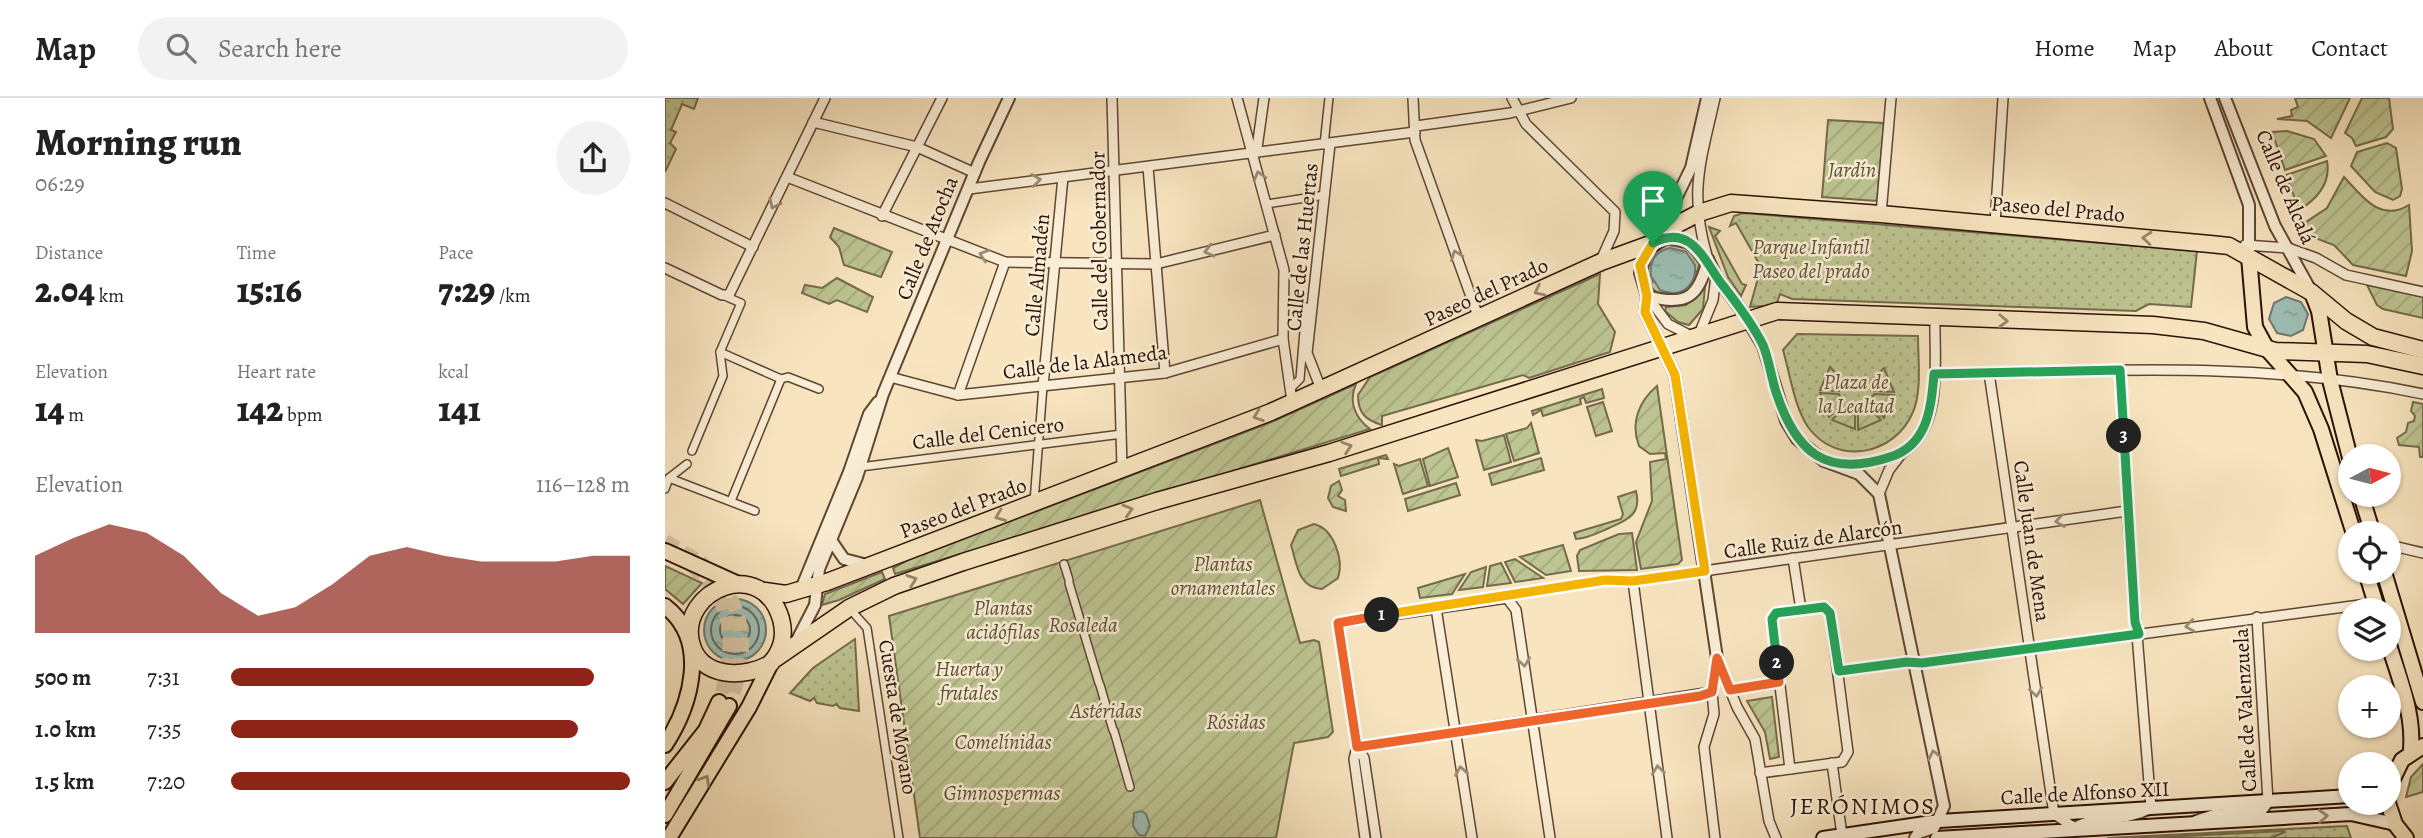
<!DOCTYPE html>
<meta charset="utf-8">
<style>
:root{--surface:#fff;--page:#f2f2f2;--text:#222;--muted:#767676;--line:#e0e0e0;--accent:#8f2418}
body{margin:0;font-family:Alegreya,serif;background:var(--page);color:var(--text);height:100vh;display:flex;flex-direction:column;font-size:26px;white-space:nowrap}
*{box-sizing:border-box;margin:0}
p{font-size:23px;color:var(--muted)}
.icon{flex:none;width:38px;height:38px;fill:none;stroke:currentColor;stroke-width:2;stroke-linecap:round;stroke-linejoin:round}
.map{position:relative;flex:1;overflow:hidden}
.panel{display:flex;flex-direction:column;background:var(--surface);width:665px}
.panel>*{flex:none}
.needle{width:46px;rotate:83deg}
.tools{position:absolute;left:1673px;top:346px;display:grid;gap:14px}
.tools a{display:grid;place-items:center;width:63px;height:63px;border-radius:50%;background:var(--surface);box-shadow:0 2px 5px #0004;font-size:35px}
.pin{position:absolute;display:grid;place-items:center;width:60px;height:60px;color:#fff;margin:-72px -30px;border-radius:50% 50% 50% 0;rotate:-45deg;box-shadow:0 0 7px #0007}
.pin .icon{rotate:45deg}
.km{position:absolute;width:35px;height:35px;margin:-18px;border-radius:50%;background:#222;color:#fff;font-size:19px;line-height:35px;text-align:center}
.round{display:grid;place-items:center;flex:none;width:74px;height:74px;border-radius:37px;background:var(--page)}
.summary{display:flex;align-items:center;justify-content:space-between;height:119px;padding:0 35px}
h1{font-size:38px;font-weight:800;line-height:52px}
.figures{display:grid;grid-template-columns:repeat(3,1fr);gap:10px;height:119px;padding:7px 35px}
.figures div{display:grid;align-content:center}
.figures b{font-size:35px;font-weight:800}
.figures small{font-size:19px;font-weight:400}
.figures p{font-size:19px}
.chart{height:196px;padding:14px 35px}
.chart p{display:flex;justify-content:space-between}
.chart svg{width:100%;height:126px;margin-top:7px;fill:var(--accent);opacity:.7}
ul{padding:0 35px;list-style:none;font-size:23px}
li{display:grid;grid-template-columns:112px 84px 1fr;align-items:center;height:52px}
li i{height:18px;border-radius:9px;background:var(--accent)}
header{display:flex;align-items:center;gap:42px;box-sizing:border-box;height:98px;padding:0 35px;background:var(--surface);border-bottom:2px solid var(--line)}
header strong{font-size:33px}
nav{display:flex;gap:38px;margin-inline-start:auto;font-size:24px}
.search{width:490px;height:63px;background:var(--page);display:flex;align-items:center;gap:18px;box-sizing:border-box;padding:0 24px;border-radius:38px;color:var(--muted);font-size:26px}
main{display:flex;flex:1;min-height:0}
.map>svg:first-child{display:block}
.grass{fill:#bdc592;stroke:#746b4c;stroke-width:2}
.park{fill:url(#park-dots);stroke:#746b4c;stroke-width:2}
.garden{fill:url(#garden-furrows);stroke:#746b4c;stroke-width:2;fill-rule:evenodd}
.water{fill:url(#water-ripples);stroke:#6f796f;stroke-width:2}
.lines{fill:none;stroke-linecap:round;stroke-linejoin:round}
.shore{stroke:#64685e;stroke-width:2}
.primary-tunnel{stroke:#d9c5a4;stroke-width:14;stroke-dasharray:14 7;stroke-linecap:butt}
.pedestrian-casing{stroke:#5e4634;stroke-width:10}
.minor-casing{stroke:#5e4634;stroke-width:12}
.tertiary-casing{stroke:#5e4634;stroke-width:14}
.secondary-casing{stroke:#2a1106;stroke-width:16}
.primary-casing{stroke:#2a1106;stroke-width:18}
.trunk-casing{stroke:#2a1106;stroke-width:19}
.pedestrian{stroke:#faeed6;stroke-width:7}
.minor{stroke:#faeed6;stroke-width:9}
.tertiary{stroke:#faeed6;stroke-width:10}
.secondary{stroke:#faeed6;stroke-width:12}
.primary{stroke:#f8e5c0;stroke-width:14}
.trunk{stroke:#f8e5c0;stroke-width:16}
.oneway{stroke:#9c8b78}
.oneway2{stroke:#9b866c}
.split-1-casing{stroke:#fff;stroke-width:14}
.split-2-casing{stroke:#fff;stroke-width:14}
.split-3-casing{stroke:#fff;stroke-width:14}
.split-4-casing{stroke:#fff;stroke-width:14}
.split-1{stroke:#f5b400;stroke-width:9}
.split-2{stroke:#f0652b;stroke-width:9}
.split-3{stroke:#22a559;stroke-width:9}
.split-4{stroke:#22a559;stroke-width:9}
.labels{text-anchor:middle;stroke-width:5;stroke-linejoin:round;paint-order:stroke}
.park-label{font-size:21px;font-style:italic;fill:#5d5037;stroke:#faeed6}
.street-label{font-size:21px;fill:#2a1106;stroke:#faeed6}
.quarter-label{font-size:24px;letter-spacing:2px;fill:#2a1106;stroke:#faeed6}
</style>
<header>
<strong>Map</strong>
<div class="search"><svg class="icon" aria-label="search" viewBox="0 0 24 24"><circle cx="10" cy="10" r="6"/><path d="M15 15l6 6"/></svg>Search here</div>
<nav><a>Home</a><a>Map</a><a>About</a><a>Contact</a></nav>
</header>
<main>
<section class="panel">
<div class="summary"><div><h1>Morning run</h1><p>06:29</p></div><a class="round"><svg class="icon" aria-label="share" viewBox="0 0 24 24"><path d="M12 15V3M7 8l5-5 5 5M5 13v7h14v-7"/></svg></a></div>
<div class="figures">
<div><p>Distance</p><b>2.04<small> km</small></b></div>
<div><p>Time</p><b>15:16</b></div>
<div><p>Pace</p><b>7:29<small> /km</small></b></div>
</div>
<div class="figures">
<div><p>Elevation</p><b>14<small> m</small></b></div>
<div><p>Heart rate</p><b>142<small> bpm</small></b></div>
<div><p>kcal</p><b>141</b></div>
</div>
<div class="chart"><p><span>Elevation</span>116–128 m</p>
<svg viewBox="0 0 160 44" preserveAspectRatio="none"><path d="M0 44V17L10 11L20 6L30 9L40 17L50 30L60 38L70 35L80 27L90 17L100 14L110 17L120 19L130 19L140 19L150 17L160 17V44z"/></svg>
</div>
<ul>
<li><b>500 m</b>7:31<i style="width:91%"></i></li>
<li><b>1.0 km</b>7:35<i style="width:87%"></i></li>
<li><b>1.5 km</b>7:20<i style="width:100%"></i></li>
</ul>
</section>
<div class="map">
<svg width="1758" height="740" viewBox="0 0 1758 740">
<defs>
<pattern id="park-dots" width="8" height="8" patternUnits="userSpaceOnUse" patternTransform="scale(1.75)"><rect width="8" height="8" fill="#bdc592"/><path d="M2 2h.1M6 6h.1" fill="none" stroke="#a3a87c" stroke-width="1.8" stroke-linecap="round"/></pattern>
<pattern id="garden-furrows" width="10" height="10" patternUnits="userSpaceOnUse" patternTransform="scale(1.75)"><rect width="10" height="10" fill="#bdc592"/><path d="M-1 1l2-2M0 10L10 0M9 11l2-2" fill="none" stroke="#a3a87c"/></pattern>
<pattern id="water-ripples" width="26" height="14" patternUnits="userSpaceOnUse" patternTransform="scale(1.75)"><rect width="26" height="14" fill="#9dbfb5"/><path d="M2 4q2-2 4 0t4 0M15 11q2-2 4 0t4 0" fill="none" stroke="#87a39a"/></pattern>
</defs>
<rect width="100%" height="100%" fill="#f8e5c0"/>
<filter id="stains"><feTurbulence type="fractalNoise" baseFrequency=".00286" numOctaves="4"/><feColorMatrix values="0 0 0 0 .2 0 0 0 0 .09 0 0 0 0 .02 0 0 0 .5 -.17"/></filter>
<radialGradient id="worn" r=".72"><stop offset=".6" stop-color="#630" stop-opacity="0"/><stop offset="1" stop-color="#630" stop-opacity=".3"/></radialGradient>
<g class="grass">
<polygon points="1044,129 1055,133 1050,138 1077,186 1081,187 1076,198 1063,179"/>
<polygon points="1040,189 1038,211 1024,227 1013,224 1000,213 1001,209 1021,207"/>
</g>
<g class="park">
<polygon points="0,0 33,0 29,11 17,6 6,32 11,34 5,45 11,51 0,74"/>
<polygon points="1078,115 1532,153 1526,209 1484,206 1471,213 1127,201 1115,196 1111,207 1085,209 1093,180 1100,176 1071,125 1065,128 1069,118"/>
<path d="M1132,236L1253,238C1253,261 1257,293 1248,314C1230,357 1172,369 1143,329C1129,308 1125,276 1118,252Z"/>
<polygon points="190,541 194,613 175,610 171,606 168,608 152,605 149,600 145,603 125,595 148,570"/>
<polygon points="1682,728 1686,740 1442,740"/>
</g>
<g class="garden">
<polygon points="1630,0 1685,0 1666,40 1642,23 1612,21 1627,18 1626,12 1633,9"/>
<polygon points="1697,0 1724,0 1728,31 1721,39 1691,48 1687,40 1680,35"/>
<polygon points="1163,22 1219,25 1212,103 1157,99"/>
<polygon points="1622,33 1649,41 1661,58 1620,72 1607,34"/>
<polygon points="1722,45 1731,50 1737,91 1735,98 1728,102 1710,94 1686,68 1692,54"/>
<path d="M1662,63C1666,85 1652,101 1634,112L1621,77Z"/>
<path d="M1679,79C1697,98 1715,125 1744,107L1747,153L1741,178L1688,167L1669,147L1642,137L1638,126L1662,110Z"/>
<polygon points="169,130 227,154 216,179 179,167 174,149 165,139"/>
<path d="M1005,146L1023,151L1034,166L1031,185L1017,197C1012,197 1005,198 1000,197C970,191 982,152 1005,146ZM991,157L1031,173L1025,188L988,183L986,167Z"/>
<path d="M935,176L933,206L950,234L945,254L864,280L858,277L717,318V327C701,322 693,316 693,297L705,279Z"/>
<polygon points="172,180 208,199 202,214 172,202 164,206 137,195 140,187 157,190"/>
<polygon points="1702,187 1758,199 1758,220 1718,211 1712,207"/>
<polygon points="1165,269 1178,283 1174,293 1155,292"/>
<polygon points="1219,270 1229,294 1209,293 1206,283"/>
<path d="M691,286C683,303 690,320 705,331L230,476L228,470L243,462L604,325Z"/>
<path d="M992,288L1017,462L1013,466L976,471L971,444L987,403L985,364L1001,361L1000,355L985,356L974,348C965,325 974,303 992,288Z"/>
<polygon points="937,291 939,300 921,305 919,299 915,301 916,306 878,318 876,312 868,317 867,313"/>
<polygon points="1155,295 1174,296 1178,306 1164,319"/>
<polygon points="1209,296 1229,297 1219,320 1205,306"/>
<polygon points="938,304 947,333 931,338 922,309"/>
<polygon points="1748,304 1758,306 1758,359 1755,359 1754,349 1734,347 1732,340 1741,334 1743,325 1749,323 1750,318 1746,313"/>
<polygon points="1181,308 1190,313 1190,331 1167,322"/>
<polygon points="1203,309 1216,322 1193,332 1193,313"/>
<polygon points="866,325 874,355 849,363 841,336 862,330"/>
<polygon points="839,337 846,364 819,372 811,342 817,343"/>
<polygon points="783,350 793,379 765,388 758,361"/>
<polygon points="721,357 723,361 713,360 714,366 676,378 674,371"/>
<polygon points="876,360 879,372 827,387 824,376"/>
<polygon points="755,361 763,388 738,396 729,366 734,368"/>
<polygon points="674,383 677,392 673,398 680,402 681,413 668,409 663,400 666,388"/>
<polygon points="791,385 795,397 743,413 740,401"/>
<path d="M971,393C977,417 962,422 944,430C932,435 924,440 911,441L909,435L956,421L958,416L953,399Z"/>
<polygon points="595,402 635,545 649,542 654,544 668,634 663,639 629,645 611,740 255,740 224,518"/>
<path d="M649,426C669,431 679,462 673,480L657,491C633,490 632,466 626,447L633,432Z"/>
<polygon points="967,435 972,472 914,473 912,458 915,452 954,436"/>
<polygon points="898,447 906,473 881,477 855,459"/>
<polygon points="850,461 878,480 850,484 840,464"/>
<polygon points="836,465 846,485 822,488 825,468"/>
<polygon points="0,468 37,485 18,506 0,491"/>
<polygon points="821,469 818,489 794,492 806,474"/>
<polygon points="217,474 220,481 174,502 157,507 160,496"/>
<polygon points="800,476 787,496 755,500 753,490"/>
<polygon points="1107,599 1114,659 1105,661 1100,634 1082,603"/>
<polygon points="1758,666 1758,694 1741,699 1746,679"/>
<polygon points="1620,734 1605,740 1478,740 1619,733"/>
</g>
<g class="water">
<path d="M1005,150L1021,154L1030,167C1032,188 1015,201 995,192L986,178C984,163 991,153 1005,150Z"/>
<polygon points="1621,199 1636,204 1643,216 1638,232 1626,238 1612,235 1604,221 1609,205"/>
<circle cx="70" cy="532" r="31"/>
<polygon points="476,713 481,716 485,728 480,738 474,737 468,728 469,715"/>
</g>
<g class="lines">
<g class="shore">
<circle cx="70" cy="532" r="24"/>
<circle cx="70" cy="532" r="15"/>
</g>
<g class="primary-tunnel">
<polyline points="0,443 40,467"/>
<path d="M26,468C73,504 70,553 54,604"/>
<path d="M54,482C85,523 81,562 64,608"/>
</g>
<defs>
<g id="pedestrian">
<polyline points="659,47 664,0"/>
<polyline points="602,106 660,97"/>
<polyline points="55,254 116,281 123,279 154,291"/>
<polyline points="1455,272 1462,413"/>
<polyline points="627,289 635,281 641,209"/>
<polyline points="27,353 58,278 55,254 76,205 62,199"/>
<polyline points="195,369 457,336"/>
<polyline points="4,380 90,413"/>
<polyline points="0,391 4,380 22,366"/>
<polyline points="66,403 116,281"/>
<polyline points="369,404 378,288"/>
<polyline points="399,466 404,482"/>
<polyline points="404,485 434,585"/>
<polyline points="842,500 849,496 940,482 968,483"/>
<polyline points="184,510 202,530 234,740"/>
<polyline points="435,587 448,632"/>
<polyline points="449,633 465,689"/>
</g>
<g id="minor">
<polyline points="447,0 457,370"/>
<polyline points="572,0 619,172 618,241 627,303"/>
<polyline points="748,0 750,42 814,221"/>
<polyline points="847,0 861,26 950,114 949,133 936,162"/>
<polyline points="148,24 252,49 310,75"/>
<polyline points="751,28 845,15 906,0"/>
<polyline points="587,55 592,50 599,0"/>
<polyline points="483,69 500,275"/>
<polyline points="122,79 340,164 491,166 610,137"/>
<polyline points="304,91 750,34"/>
<polyline points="0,105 88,149"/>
<polyline points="1216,116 1226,0"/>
<polyline points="217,118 277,0"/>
<polyline points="1330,126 1338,0"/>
<polyline points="1580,147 1623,150 1651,160 1681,177 1758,194"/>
<path d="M1043,161C1023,95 1036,63 1050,0"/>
<polyline points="0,170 57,197 64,197 160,0"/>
<polyline points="982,198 1003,226 1032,241 1048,202 1051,178"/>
<polyline points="1324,275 1389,716 1410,730"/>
<path d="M1269,276C1433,273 1597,262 1758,296"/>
<polyline points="225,279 293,297 500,275 618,241"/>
<polyline points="378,288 398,79"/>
<polyline points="656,291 642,255 665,46"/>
<polyline points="293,297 340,164"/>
<path d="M1175,368C1196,366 1221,365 1239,354C1279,328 1269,261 1270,221"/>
<polyline points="1214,396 1224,372 1237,355"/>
<polyline points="1724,447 1758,455"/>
<polyline points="1128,460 1136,512"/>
<polygon points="1159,509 1165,515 1183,654 1177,664 1125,671 1107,521 1112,515"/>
<polyline points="771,510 807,740"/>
<polyline points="1592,519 1603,704"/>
<polyline points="1052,560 1072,609 1090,641 1104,723 1111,740"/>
<polyline points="1174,573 1242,564 1257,565 1710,505"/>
<polyline points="1065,592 1114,585"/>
<polyline points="692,649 1047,594"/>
<polyline points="692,649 699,660 711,740"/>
<polyline points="1167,665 1177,737"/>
<polyline points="1095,675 1125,671"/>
<polyline points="700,740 689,661 692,649 673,525 842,500 851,512 885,740"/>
<polyline points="1002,740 968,483 1462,413 1486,709"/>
<polyline points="1050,740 1039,649 1049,616 1047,594 1052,566"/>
</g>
<g id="tertiary">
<polyline points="1545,0 1584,107 1584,159"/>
<polyline points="1560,0 1610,128 1645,191"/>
<polyline points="994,135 1026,70 1042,0"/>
<path d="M982,198C1022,209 1034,199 1043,161"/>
<polyline points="166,442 179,461 202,467"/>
<polyline points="136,491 184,374 204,316 213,304"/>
<polyline points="132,542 150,507 154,471 192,379 218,296 314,64 344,0"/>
<polyline points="1052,560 1010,277 980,214 982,198 975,175 982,151 1002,140 1023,144 1043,161 1051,178 1077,213 1098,248 1121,323 1132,341 1159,363 1194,376 1214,396 1279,708 1269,730 1253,735 1250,740"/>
<polyline points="1531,723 1549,717 1596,713 1603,704"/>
<path d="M1410,730C1433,716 1458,724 1483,711"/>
</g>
<g id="secondary">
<polyline points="1158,740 1274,723 1685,698"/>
<polyline points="1272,740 1686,716 1730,726"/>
</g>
<g id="primary">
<polyline points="1584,159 1590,229 1602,251 1640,294 1656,331 1689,436"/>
<polyline points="1647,195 1654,213 1665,282 1685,360"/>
<polyline points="1696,397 1708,436"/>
<polyline points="0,453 71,485"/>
<polyline points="1701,474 1713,513"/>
<polyline points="1719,474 1758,604"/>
<path d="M0,508C45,543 26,607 0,647"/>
<path d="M1724,547C1735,583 1749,615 1746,653"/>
<polyline points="0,684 41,632 54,604"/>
<polyline points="1724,689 1737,662 1758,648"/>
<polyline points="1723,705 1730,726 1741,740"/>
<polyline points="0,717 64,608"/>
<polyline points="4,740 84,609 107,563"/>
</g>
<g id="trunk">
<polyline points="100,493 121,496 162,484 606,314 936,164 988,145 1007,129 1034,115 1066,105 1216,116 1545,146 1564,148 1646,194 1681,223 1708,239 1758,252"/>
<polyline points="107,563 184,510 229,488 298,464 492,403 664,355 1112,213 1488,227 1539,233 1610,253 1702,256 1758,268"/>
<path d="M106,565C81,581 34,581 26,544C14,492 97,457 116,521C120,536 118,548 109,561"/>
</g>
</defs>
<use href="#pedestrian" class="pedestrian-casing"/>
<use href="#minor" class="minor-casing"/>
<use href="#tertiary" class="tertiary-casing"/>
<use href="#secondary" class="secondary-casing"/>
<use href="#primary" class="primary-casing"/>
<use href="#trunk" class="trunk-casing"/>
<use href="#pedestrian" class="pedestrian"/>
<use href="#minor" class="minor"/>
<use href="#tertiary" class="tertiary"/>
<use href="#secondary" class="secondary"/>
<use href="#primary" class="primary"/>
<use href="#trunk" class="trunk"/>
</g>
<defs><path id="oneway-chevron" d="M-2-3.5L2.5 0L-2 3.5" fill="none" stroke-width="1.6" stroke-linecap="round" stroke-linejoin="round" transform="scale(1.75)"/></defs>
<g class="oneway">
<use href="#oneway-chevron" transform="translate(594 78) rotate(-106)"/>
<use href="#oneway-chevron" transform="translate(371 82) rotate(-7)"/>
<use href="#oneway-chevron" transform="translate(109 106) rotate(115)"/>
<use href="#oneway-chevron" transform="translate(544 153) rotate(166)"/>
<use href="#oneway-chevron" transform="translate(319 157) rotate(-162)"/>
<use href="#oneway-chevron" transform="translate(791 157) rotate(-110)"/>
<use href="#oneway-chevron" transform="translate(1395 423) rotate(172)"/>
<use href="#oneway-chevron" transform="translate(1525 528) rotate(172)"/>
<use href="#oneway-chevron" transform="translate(859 564) rotate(82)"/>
<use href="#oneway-chevron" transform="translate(1371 594) rotate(82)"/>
<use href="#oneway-chevron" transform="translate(1269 657) rotate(-102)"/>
<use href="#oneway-chevron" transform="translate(993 672) rotate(-97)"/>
<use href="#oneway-chevron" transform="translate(796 673) rotate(-100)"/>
<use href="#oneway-chevron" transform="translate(1658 718) rotate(-3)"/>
</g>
<g class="oneway2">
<use href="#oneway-chevron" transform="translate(1482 140) rotate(-175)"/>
<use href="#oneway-chevron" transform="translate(874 193) rotate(154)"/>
<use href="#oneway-chevron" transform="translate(1338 223) rotate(2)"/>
<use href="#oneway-chevron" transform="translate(593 318) rotate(160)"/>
<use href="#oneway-chevron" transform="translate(682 349) rotate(-18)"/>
<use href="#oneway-chevron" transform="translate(463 412) rotate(-17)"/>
<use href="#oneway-chevron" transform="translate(335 418) rotate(159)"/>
<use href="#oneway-chevron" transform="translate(247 482) rotate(-19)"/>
<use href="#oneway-chevron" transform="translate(40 682) rotate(-59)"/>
</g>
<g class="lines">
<defs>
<polyline id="split-1" points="717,517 940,482 968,483 1040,473 1010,277 980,214 982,198 975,167 988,145"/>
<polyline id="split-2" points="717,517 673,525 692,649 1035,598 1047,594 1052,560 1065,592 1114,584 1112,565"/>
<polyline id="split-3" points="1112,565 1107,521 1111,515 1159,509 1165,515 1174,573 1242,564 1257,565 1474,536 1470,524 1459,338"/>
<path id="split-4" d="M988,145C1026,125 1039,162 1056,185C1071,204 1087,225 1098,247C1104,261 1106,279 1111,294C1131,355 1161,380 1225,359C1263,347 1266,310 1269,276L1455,272L1459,338"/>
</defs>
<use href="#split-1" class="split-1-casing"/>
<use href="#split-2" class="split-2-casing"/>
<use href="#split-3" class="split-3-casing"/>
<use href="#split-4" class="split-4-casing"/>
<use href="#split-1" class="split-1"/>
<use href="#split-2" class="split-2"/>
<use href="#split-3" class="split-3"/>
<use href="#split-4" class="split-4"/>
</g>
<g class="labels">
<g class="park-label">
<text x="1187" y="79">Jardín</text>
<text x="1146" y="156">Parque Infantil<tspan x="1146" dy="24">Paseo del prado</tspan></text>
<text x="1191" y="291">Plaza de<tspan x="1191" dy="24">la Lealtad</tspan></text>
<text x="558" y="473">Plantas<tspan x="558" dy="24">ornamentales</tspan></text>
<text x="338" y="517">Plantas<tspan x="338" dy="24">acidófilas</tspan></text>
<text x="418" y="534">Rosaleda</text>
<text x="304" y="578">Huerta y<tspan x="304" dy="24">frutales</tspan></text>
<text x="441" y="620">Astéridas</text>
<text x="571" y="631">Rósidas</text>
<text x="338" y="651">Comelínidas</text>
<text x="337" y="702">Gimnospermas</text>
</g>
<g class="street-label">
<text transform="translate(1621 89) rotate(67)" y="7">Calle de Alcalá</text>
<text transform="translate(1393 111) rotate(5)" y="7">Paseo del Prado</text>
<text transform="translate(262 140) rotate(-68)" y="7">Calle de Atocha</text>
<text transform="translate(434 143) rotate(-91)" y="7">Calle del Gobernador</text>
<text transform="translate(637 149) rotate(-84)" y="7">Calle de las Huertas</text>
<text transform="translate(372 177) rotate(-85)" y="7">Calle Almadén</text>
<text transform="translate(821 194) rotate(-25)" y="7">Paseo del Prado</text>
<text transform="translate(420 264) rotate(-7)" y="7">Calle de la Alameda</text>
<text transform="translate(323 335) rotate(-7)" y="7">Calle del Cenicero</text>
<text transform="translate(298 410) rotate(-21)" y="7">Paseo del Prado</text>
<text transform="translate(1148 441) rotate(-8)" y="7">Calle Ruiz de Alarcón</text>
<text transform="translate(1367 443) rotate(82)" y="7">Calle Juan de Mena</text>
<text transform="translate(1580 612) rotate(-93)" y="7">Calle de Valenzuela</text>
<text transform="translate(233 619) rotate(81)" y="7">Cuesta de Moyano</text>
<text transform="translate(1420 695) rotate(-3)" y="7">Calle de Alfonso XII</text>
</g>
<g class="quarter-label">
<text x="1198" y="716">JERÓNIMOS</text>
</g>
</g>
<rect width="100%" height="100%" filter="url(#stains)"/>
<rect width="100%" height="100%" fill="url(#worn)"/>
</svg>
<div class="tools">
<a><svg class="needle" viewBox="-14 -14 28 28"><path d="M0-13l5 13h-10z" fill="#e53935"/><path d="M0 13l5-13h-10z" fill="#767676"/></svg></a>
<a><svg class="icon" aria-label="locate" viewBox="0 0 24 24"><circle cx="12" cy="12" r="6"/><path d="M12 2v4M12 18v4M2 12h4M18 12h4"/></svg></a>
<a><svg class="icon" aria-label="layers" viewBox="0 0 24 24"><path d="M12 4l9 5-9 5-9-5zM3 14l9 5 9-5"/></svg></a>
<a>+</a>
<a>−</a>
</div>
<div class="pin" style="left:988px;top:145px;background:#1e9e55"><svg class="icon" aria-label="arrive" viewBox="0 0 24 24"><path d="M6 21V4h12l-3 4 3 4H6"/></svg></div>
<b class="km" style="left:717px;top:517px">1</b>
<b class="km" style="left:1112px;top:565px">2</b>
<b class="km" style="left:1459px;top:338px">3</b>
</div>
</main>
